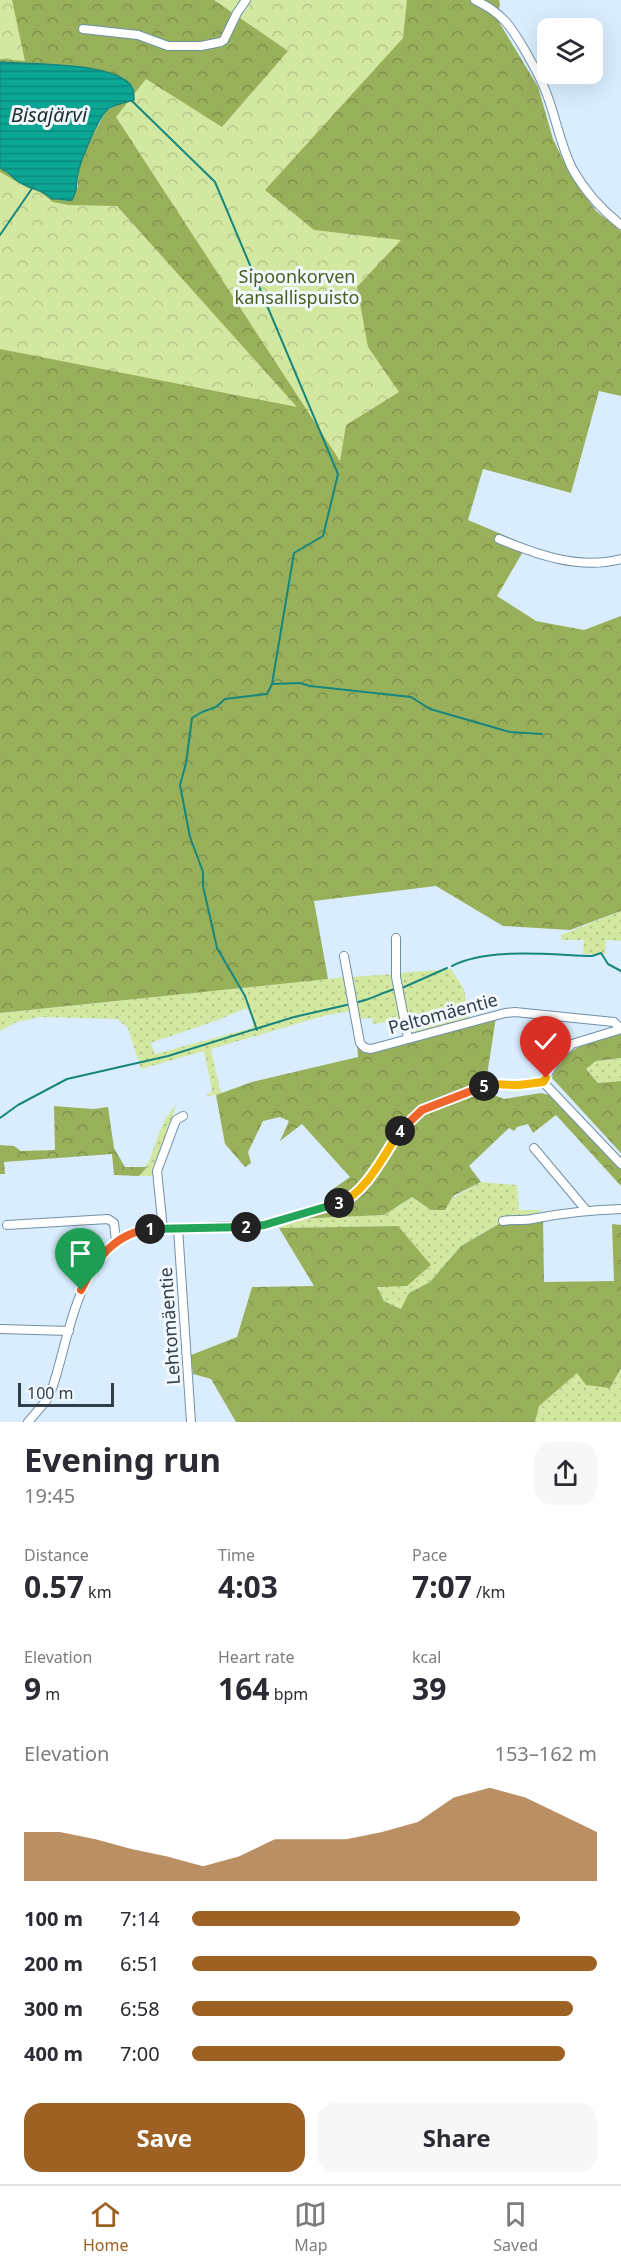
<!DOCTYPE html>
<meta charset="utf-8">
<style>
:root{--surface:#fff;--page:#f7f7f7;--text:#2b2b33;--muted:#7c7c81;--line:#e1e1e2;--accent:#9d6123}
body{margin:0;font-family:"Noto Sans",sans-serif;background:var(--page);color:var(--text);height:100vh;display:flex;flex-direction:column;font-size:22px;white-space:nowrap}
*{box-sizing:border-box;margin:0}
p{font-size:20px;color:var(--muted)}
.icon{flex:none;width:33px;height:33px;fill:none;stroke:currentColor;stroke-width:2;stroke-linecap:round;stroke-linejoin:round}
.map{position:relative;height:1422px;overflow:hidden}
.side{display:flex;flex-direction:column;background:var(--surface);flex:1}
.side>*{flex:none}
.buttons{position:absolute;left:537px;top:18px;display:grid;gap:12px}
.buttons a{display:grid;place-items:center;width:66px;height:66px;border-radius:12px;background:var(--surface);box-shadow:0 6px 24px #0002;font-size:30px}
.scale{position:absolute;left:18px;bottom:15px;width:96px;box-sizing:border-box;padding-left:6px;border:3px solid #303e48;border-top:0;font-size:16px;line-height:21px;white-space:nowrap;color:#303e48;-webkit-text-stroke:4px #f2f9fe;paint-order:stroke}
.pin{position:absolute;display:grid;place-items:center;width:51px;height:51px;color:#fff;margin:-62px -26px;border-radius:50% 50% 50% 0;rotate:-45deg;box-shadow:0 0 6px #0007}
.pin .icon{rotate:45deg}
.km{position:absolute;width:30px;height:30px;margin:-15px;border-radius:50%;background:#222;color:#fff;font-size:16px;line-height:30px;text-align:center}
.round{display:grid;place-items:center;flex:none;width:63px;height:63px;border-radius:18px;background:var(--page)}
.head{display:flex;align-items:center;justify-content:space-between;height:102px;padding:0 24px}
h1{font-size:33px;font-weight:700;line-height:45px}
.metrics{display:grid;grid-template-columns:repeat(3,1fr);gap:9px;height:102px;padding:6px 24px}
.metrics div{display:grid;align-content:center}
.metrics b{font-size:30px;font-weight:700}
.metrics small{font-size:16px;font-weight:400}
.metrics p{font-size:16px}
.chart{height:168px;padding:12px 24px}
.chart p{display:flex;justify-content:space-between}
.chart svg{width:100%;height:108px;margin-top:6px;fill:var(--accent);opacity:.7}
.button{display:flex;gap:12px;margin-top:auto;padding:12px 24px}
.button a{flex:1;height:69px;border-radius:18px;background:var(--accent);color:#fff;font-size:24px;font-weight:700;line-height:69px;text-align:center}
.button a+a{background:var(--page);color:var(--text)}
ul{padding:0 24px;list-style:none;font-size:20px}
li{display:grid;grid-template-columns:96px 72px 1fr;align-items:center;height:45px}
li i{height:15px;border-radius:8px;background:var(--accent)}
.menu{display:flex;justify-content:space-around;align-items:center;height:84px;border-top:2px solid var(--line);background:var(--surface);font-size:16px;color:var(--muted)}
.menu a{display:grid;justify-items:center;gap:3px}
.menu .on{color:var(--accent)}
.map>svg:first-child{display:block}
.grass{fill:url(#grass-dots);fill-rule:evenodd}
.forest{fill:url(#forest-crowns)}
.park{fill:url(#park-crowns)}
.water{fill:url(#water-rules);stroke:#17877e;stroke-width:1.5}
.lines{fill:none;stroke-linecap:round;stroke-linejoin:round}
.stream{stroke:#17877e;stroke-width:2}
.street-casing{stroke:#7090a8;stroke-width:10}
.street{stroke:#fff;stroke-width:8}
.split-1-casing{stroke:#fff;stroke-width:12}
.split-2-casing{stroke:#fff;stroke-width:12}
.split-3-casing{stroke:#fff;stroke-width:12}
.split-4-casing{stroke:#fff;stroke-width:12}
.split-5-casing{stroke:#fff;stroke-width:12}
.split-6-casing{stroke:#fff;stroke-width:12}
.split-1{stroke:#f0652b;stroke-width:8}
.split-2{stroke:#22a559;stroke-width:8}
.split-3{stroke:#22a559;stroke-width:8}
.split-4{stroke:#f5b400;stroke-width:8}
.split-5{stroke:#f0652b;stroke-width:8}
.split-6{stroke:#f5b400;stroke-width:8}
.labels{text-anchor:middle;stroke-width:6;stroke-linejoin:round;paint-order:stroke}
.park-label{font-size:18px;fill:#4d5c1f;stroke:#f2f9fe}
.street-label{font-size:18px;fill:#303e48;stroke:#f2f9fe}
.water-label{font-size:20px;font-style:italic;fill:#192f2c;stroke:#f2f9fe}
</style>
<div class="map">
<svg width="621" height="1422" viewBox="0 0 621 1422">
<defs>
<pattern id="grass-dots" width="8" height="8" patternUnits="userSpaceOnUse" patternTransform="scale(1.5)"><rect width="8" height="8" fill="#d2e7a0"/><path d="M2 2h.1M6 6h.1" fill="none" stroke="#b5c78b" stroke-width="1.8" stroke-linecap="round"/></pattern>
<pattern id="forest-crowns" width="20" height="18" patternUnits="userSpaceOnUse" patternTransform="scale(1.5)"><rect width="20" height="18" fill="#99b05b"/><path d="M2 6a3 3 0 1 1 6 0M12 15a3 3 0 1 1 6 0" fill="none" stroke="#7d914d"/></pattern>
<pattern id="park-crowns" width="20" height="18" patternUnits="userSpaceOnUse" patternTransform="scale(1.5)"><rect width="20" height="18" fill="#d2e7a0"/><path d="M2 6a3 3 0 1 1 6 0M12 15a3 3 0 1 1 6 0" fill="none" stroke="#b5c78b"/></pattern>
<pattern id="water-rules" width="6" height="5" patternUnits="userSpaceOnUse" patternTransform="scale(1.5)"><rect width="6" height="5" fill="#0ca695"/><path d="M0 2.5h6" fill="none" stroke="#0c897c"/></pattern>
</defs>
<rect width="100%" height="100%" fill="#d9edfe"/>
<g class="grass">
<polygon points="621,911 621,941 606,940 605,954 583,954 584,940 561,940 561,935"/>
<polygon points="451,969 464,989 470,1020 410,1035 399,973"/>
<polygon points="394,974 402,1020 373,1024 372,1018 357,1019 351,977"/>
<path d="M346,977L352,1011L327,1015L211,1049L220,1090L222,1093L206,1097L212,1090L204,1051L141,1069L128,1028L117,1019L41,1017L17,1022L0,1031V1013ZM246,1008C250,1014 255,1020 252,1028L155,1054L151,1044L153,1042L221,1019Z"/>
<polygon points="621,1058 621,1081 598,1083 586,1069 596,1061"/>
<path d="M176,1105L154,1176H139C157,1156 155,1126 176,1105Z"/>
<polygon points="481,1182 517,1185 519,1210 543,1210 530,1216 503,1221 461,1246 430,1282 409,1293 402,1309 384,1301 377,1287 398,1226 279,1228 294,1219 384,1215 412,1197 431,1210"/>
<polygon points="621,1368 621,1422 535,1422 538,1406 577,1372 610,1388"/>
</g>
<g class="forest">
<path d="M0,0H499L500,5L496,17L538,87L553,139L570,174L596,211L621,231V396L599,391L571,493L483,469L468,520L527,545L497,596L536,621L584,630L621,616V911L570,930L503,926L436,886L314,901L328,979L0,1013V168C8,171 10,175 16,180C27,189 40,187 52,199H58L65,201L78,187L77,177L85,149L107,110L122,103L134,100L109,73L0,62Z"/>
<path d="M496,1017L486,1082C456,1094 419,1104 396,1129C378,1149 365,1198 335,1200L330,1191L350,1177L302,1124L280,1141L289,1121L280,1117L263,1121L248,1152L251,1163L245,1167L225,1144L216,1095L252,1082L358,1057L357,1043L363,1051Z"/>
<path d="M621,1034V1058L596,1061L586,1069L598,1083L621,1081V1153L552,1078C568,1043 587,1044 621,1034Z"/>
<path d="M484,1091L504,1099L541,1093L549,1095L621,1169V1186L556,1115L533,1133L528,1124L517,1127L514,1131L509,1128L469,1166L481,1182L453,1196L445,1210H431L412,1197L384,1215L294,1219C312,1214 345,1209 359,1197C368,1188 375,1173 383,1163C416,1116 428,1106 484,1091Z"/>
<polygon points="54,1106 93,1109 108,1107 114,1148 125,1167 147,1167 139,1176 114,1175 112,1154 4,1162 5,1174 0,1174 0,1145 14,1146 21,1151 55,1150"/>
<polygon points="543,1218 544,1282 614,1281 612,1224 621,1225 621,1368 610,1388 586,1385 577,1373 539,1406 535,1422 236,1422 211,1379 193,1374 191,1355 237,1337 252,1287 314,1286 279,1228 398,1226 431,1265 407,1286 377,1287 384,1301 401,1309 409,1293 430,1282 461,1246 504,1221"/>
</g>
<g class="park">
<polygon points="0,0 12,0 25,61 0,59"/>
<polygon points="214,0 407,0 403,38 265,190 314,230 401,240 357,287 368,347 399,392 346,425 340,461 116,117 146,79 222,127 288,51"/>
<polygon points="0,172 28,188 40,192 53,202 68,205 117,206 297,407 0,349"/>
</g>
<path class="water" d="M0,62C31,64 101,63 125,80C133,85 134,92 134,100C126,102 115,104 108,109C98,118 81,159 78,173C75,184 79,188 72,200C65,201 59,198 52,199C40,187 27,189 16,180C10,175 8,171 0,168Z"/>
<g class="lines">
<g class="stream">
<polyline points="132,101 215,182 338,474 323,536 294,553 272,684 267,694 225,699 216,707 202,712 192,718 186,763 180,785 190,837 203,872 203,886 217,948 245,996 257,1030"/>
<polyline points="0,235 33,187"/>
<polyline points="272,684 300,683 310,686 411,697 430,709 510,732 542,734"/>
<path d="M452,966C487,947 552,955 592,956L601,953L608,964L621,971"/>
<polyline points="402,988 447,968"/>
<path d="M358,1002C372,999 381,993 395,989"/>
<polyline points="0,1118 18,1105 67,1079 168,1056 294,1017 351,1004"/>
</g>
<defs>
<g id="street">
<path d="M475,0C486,6 496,11 505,21C517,34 539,74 546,92C556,117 560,145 573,170C585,191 602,210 621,225"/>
<polyline points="83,29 138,35 168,46 201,46 221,42 224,40 237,13 246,0"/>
<path d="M499,539C538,555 579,570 621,559"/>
<polyline points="396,938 396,977 408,1038"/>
<polyline points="344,956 360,1043 365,1048 371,1049 505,1013 515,1012 614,1022 621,1029"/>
<polyline points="543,1082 621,1164"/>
<polyline points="534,1148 586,1210"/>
<path d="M503,1221C513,1219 523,1221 532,1219C562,1213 590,1210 621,1209"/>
<polyline points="7,1225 108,1219 114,1223 116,1241"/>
<polyline points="178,1228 191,1422"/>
<polyline points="163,1229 157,1171 176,1120 183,1116"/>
<polyline points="0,1329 69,1331"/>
<path d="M28,1422L46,1401L53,1386C70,1334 81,1237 148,1229L264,1225L347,1200L361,1190L401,1130L422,1110L434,1104L489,1084L519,1085L543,1082L557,1058L572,1044L621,1029"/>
</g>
</defs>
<use href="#street" class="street-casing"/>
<use href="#street" class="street"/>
</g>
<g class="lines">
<defs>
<path id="split-1" d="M81,1290C95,1260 115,1233 150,1229"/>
<polyline id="split-2" points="150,1229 246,1227"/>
<polyline id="split-3" points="246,1227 264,1225 339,1203"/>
<path id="split-4" d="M339,1203C365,1195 385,1153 400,1131"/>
<polyline id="split-5" points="400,1131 422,1110 484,1086"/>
<polyline id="split-6" points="484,1086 489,1084 519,1085 543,1082 546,1078"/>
</defs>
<use href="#split-1" class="split-1-casing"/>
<use href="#split-2" class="split-2-casing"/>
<use href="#split-3" class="split-3-casing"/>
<use href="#split-4" class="split-4-casing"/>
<use href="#split-5" class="split-5-casing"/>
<use href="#split-6" class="split-6-casing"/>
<use href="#split-1" class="split-1"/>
<use href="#split-2" class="split-2"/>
<use href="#split-3" class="split-3"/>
<use href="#split-4" class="split-4"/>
<use href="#split-5" class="split-5"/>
<use href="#split-6" class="split-6"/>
</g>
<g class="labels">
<g class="park-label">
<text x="297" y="283">Sipoonkorven<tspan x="297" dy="21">kansallispuisto</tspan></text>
</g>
<g class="street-label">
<text transform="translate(443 1014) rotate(-15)" y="6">Peltomäentie</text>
<text transform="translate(170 1326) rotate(-94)" y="6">Lehtomäentie</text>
</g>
<g class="water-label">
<text x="49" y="122">Bisajärvi</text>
</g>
</g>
</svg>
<div class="buttons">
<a><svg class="icon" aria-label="layers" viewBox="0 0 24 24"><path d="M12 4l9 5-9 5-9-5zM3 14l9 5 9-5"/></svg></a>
</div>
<div class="scale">100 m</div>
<div class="pin" style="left:81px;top:1290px;background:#1e9e55"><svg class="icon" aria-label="arrive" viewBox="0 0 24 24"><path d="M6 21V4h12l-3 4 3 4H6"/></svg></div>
<div class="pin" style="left:546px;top:1078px;background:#d93025"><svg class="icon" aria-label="check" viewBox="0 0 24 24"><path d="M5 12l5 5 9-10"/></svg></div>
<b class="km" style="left:150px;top:1229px">1</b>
<b class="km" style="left:246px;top:1227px">2</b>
<b class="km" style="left:339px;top:1203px">3</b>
<b class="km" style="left:400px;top:1131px">4</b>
<b class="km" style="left:484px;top:1086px">5</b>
</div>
<section class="side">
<div class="head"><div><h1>Evening run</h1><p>19:45</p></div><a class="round"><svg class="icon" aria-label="share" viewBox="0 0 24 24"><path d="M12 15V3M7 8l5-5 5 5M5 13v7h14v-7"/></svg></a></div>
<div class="metrics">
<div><p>Distance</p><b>0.57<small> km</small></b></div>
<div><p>Time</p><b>4:03</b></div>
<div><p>Pace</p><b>7:07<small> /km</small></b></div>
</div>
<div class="metrics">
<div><p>Elevation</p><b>9<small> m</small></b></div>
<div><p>Heart rate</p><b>164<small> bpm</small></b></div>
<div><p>kcal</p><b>39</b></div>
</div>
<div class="chart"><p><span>Elevation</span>153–162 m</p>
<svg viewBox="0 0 160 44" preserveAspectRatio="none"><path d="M0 44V24L10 24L20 27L30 31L40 34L50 38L60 34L70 27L80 27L90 27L100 24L110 20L120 10L130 6L140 10L150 17L160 24V44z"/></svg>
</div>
<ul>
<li><b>100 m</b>7:14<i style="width:81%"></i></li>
<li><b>200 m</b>6:51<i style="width:100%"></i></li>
<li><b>300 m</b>6:58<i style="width:94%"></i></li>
<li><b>400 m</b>7:00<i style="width:92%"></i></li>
</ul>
<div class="button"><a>Save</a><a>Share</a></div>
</section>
<nav class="menu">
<a class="on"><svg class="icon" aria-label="home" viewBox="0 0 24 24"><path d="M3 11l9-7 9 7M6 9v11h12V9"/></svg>Home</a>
<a><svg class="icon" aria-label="map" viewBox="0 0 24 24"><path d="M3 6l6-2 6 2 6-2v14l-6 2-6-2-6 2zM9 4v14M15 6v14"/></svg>Map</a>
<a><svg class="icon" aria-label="saved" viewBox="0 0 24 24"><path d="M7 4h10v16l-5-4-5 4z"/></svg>Saved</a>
</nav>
